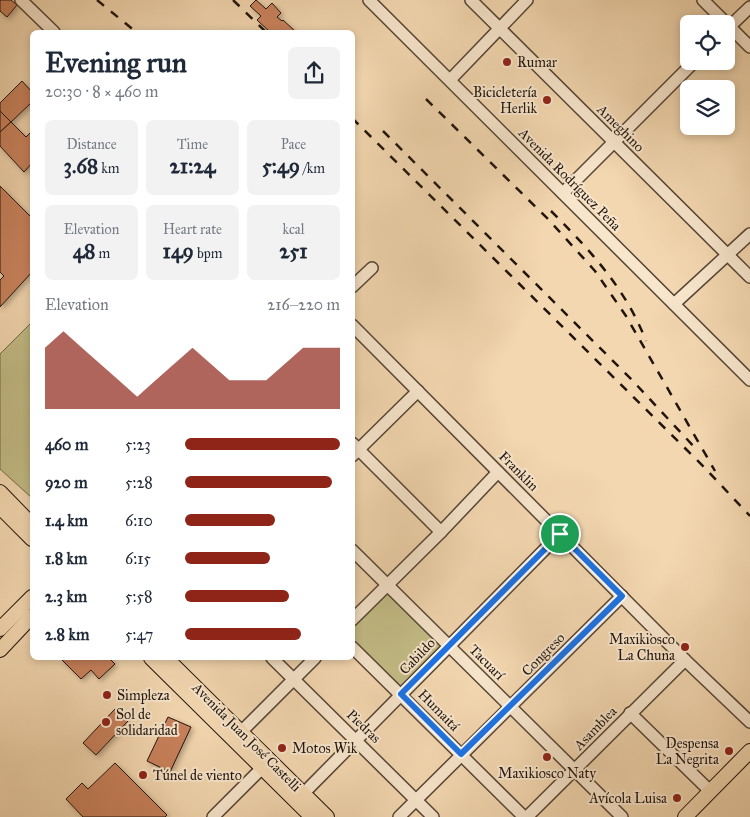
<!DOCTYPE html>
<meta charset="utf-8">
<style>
:root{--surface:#fff;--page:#f2f2f3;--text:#1f2937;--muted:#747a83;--accent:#8f2418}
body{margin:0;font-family:"IM FELL Great Primer",serif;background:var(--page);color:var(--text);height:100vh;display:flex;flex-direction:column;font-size:19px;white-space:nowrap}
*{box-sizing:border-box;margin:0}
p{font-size:16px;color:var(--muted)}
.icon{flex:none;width:28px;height:28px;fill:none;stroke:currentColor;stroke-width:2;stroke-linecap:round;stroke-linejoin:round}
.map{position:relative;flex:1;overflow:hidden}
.side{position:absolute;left:30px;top:30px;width:325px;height:630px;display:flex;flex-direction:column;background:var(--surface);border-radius:8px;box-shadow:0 2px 8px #0003}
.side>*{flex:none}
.tools{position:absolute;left:680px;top:15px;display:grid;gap:10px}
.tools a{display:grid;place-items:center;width:55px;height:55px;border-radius:8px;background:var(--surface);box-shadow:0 2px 8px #0003;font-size:25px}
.pin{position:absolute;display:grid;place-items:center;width:42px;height:42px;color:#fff;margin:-21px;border:2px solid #fff;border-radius:50%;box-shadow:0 1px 5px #0007}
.round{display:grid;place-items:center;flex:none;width:52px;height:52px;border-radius:8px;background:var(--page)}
.overview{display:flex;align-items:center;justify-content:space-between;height:85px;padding:0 15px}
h1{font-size:28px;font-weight:700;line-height:38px}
.figures{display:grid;grid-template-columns:repeat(3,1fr);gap:8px;height:85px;padding:5px 15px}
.figures div{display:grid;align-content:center;border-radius:8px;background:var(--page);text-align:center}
.figures b{font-size:21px;font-weight:700}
.figures small{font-size:14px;font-weight:400}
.figures p{font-size:14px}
.chart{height:140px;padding:10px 15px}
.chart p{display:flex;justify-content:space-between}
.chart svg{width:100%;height:90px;margin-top:5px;fill:var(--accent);opacity:.7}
ul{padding:0 15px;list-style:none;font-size:16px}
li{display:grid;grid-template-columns:80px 60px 1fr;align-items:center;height:38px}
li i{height:12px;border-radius:6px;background:var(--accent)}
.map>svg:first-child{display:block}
.green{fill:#c3bc86;stroke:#726849}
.building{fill:#c9825d;stroke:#20140c;filter:url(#shadow)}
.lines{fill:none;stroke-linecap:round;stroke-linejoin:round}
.minor-casing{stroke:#554535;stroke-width:14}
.major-casing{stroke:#20140c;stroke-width:16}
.minor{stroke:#f7e5cc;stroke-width:11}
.major{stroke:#f3d7b0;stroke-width:14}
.rail{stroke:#20140c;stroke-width:2.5;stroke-dasharray:9 9;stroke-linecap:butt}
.route-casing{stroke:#fff;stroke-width:10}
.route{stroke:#1a73e8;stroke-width:6}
.poi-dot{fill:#8f2418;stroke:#f7e5cc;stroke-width:2}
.labels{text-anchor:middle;stroke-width:4;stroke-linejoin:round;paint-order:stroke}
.poi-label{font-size:14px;fill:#20140c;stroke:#f7e5cc;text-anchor:start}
.street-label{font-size:14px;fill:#20140c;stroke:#f7e5cc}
</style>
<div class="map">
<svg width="750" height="817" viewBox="0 0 750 817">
<defs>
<filter id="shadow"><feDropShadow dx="2.5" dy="2.5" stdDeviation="2.5" flood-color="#0004"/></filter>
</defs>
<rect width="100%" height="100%" fill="#f3d7b0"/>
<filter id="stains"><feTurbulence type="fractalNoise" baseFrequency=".004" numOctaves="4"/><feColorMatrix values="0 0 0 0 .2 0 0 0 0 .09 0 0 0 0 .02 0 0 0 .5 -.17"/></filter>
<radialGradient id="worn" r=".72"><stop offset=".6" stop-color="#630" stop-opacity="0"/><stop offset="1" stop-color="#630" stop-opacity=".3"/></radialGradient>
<g class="green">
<polygon points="32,322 32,498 0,469 0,354"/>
<polygon points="387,592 442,645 400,687 353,640 352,627"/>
</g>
<g class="building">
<polygon points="0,0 11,0 17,5 7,17 0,11"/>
<polygon points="256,0 266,9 272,3 281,13 277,17 282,21 283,20 296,32 270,32 257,20 261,16 250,6"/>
<polygon points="22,81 32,92 32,102 11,122 0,111 0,103"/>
<polygon points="0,111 11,122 0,132"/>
<polygon points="11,122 26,137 32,131 32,163 24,172 0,146 0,132"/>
<polygon points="0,186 32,218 31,223 32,225 32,272 0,307 0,280 4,276 0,272"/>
<polygon points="60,658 109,658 115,664 99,679 91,670 81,679"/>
<polygon points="115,709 128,721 96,755 83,743"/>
<polygon points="168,717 191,727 170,772 147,761"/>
<polygon points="115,763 167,815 165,817 83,817 66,799 82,783 88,789"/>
</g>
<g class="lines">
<defs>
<g id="minor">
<polyline points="21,0 54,32"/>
<polyline points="369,0 750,380"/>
<polyline points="471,0 750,277"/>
<polyline points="703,0 750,47"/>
<polyline points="726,30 750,7"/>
<polyline points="450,80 527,0"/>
<polyline points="563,193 695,61"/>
<polyline points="352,287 372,268"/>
<polyline points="674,304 750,234"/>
<polyline points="352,325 685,660 750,722"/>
<polyline points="352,443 441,532"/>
<polyline points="352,456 418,391"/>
<polyline points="352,550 622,817"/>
<polyline points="352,620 441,532 498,472"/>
<polyline points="352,647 524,817"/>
<polyline points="272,658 433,817"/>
<polyline points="630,713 710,791"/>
<polyline points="235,738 315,658"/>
<polyline points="298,799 560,534"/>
<polyline points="213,817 267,763"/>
<polyline points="399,817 622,596"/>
<polyline points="527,817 685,660"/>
</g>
<g id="major">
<polyline points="0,492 32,525"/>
<polyline points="0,507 32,539"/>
<polyline points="0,629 32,597"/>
<polyline points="0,650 32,616"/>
<polyline points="151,658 312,817"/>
<polyline points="166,658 327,817"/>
<polyline points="685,817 750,751"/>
</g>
</defs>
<use href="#minor" class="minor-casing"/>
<use href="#major" class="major-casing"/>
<use href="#minor" class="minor"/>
<use href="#major" class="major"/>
<g class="rail">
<polyline points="97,0 136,32"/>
<polyline points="233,0 266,32"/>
<polyline points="426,99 549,220 595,271 626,316 715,471"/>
<polyline points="352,118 704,467 750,516"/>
<polyline points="383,131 632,380 697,450"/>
<path d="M551,211C590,250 626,289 646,341"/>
</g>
</g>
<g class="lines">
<defs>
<polygon id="route" points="560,534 622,596 461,754 401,694"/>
</defs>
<use href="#route" class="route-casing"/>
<use href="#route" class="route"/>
</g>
<g class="poi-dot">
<circle cx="507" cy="62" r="5"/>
<circle cx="547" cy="100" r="5"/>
<circle cx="685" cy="647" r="5"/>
<circle cx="107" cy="695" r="5"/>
<circle cx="106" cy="722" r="5"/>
<circle cx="282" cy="748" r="5"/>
<circle cx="729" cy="751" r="5"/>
<circle cx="547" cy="757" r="5"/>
<circle cx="143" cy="775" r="5"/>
<circle cx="677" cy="798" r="5"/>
</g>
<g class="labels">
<g class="poi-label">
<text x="517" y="67">Rumar</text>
<text x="537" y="97" text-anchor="end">Bicicletería<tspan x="537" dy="16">Herlik</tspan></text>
<text x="675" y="644" text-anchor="end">Maxikiosco<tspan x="675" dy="16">La Chuna</tspan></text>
<text x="117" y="700">Simpleza</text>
<text x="116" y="719">Sol de<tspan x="116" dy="16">solidaridad</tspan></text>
<text x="719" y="748" text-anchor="end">Despensa<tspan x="719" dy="16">La Negrita</tspan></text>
<text x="292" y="753">Motos Wik</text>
<text x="547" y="778" text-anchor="middle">Maxikiosco Naty</text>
<text x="153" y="780">Túnel de viento</text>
<text x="667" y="803" text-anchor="end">Avícola Luisa</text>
</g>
<g class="street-label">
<text transform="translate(621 128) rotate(45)" y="5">Ameghino</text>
<text transform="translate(570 179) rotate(45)" y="5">Avenida Rodríguez Peña</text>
<text transform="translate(519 471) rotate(45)" y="5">Franklin</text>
<text transform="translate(543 654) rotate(-45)" y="5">Congreso</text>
<text transform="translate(417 656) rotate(-46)" y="5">Cabildo</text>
<text transform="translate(487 662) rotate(45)" y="5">Tacuarí</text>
<text transform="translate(439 710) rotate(45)" y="5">Humaitá</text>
<text transform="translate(364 726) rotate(44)" y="5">Piedras</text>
<text transform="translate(595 728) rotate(-46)" y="5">Asamblea</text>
<text transform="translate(247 737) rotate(45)" y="5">Avenida Juan José Castelli</text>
</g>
</g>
<rect width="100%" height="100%" filter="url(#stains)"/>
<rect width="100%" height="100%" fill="url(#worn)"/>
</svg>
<div class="tools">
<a><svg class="icon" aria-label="locate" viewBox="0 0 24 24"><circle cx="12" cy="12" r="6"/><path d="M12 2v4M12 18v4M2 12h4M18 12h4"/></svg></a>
<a><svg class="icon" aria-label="layers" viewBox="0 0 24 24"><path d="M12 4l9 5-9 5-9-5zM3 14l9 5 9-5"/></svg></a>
</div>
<div class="pin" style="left:560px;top:534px;background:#1e9e55"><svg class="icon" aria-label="arrive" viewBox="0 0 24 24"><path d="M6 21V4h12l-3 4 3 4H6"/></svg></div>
<section class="side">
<div class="overview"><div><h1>Evening run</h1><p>20:30 · 8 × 460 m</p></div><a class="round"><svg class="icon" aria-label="share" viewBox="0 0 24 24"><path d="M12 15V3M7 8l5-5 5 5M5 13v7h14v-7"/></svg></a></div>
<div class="figures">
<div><p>Distance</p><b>3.68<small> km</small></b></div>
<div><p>Time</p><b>21:24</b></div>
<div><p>Pace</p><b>5:49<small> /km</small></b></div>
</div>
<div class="figures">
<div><p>Elevation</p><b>48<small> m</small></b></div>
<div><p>Heart rate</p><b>149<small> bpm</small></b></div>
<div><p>kcal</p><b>251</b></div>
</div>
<div class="chart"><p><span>Elevation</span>216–220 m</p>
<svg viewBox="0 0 160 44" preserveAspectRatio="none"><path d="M0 44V14L10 6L20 14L30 22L40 30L50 38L60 30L70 22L80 14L90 22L100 30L110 30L120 30L130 22L140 14L150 14L160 14V44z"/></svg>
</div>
<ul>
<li><b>460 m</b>5:23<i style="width:100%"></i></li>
<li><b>920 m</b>5:28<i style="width:95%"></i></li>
<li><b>1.4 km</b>6:10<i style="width:58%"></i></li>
<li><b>1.8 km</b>6:15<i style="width:55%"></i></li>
<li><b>2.3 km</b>5:58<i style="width:67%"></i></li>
<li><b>2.8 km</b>5:47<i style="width:75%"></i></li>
</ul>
</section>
</div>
